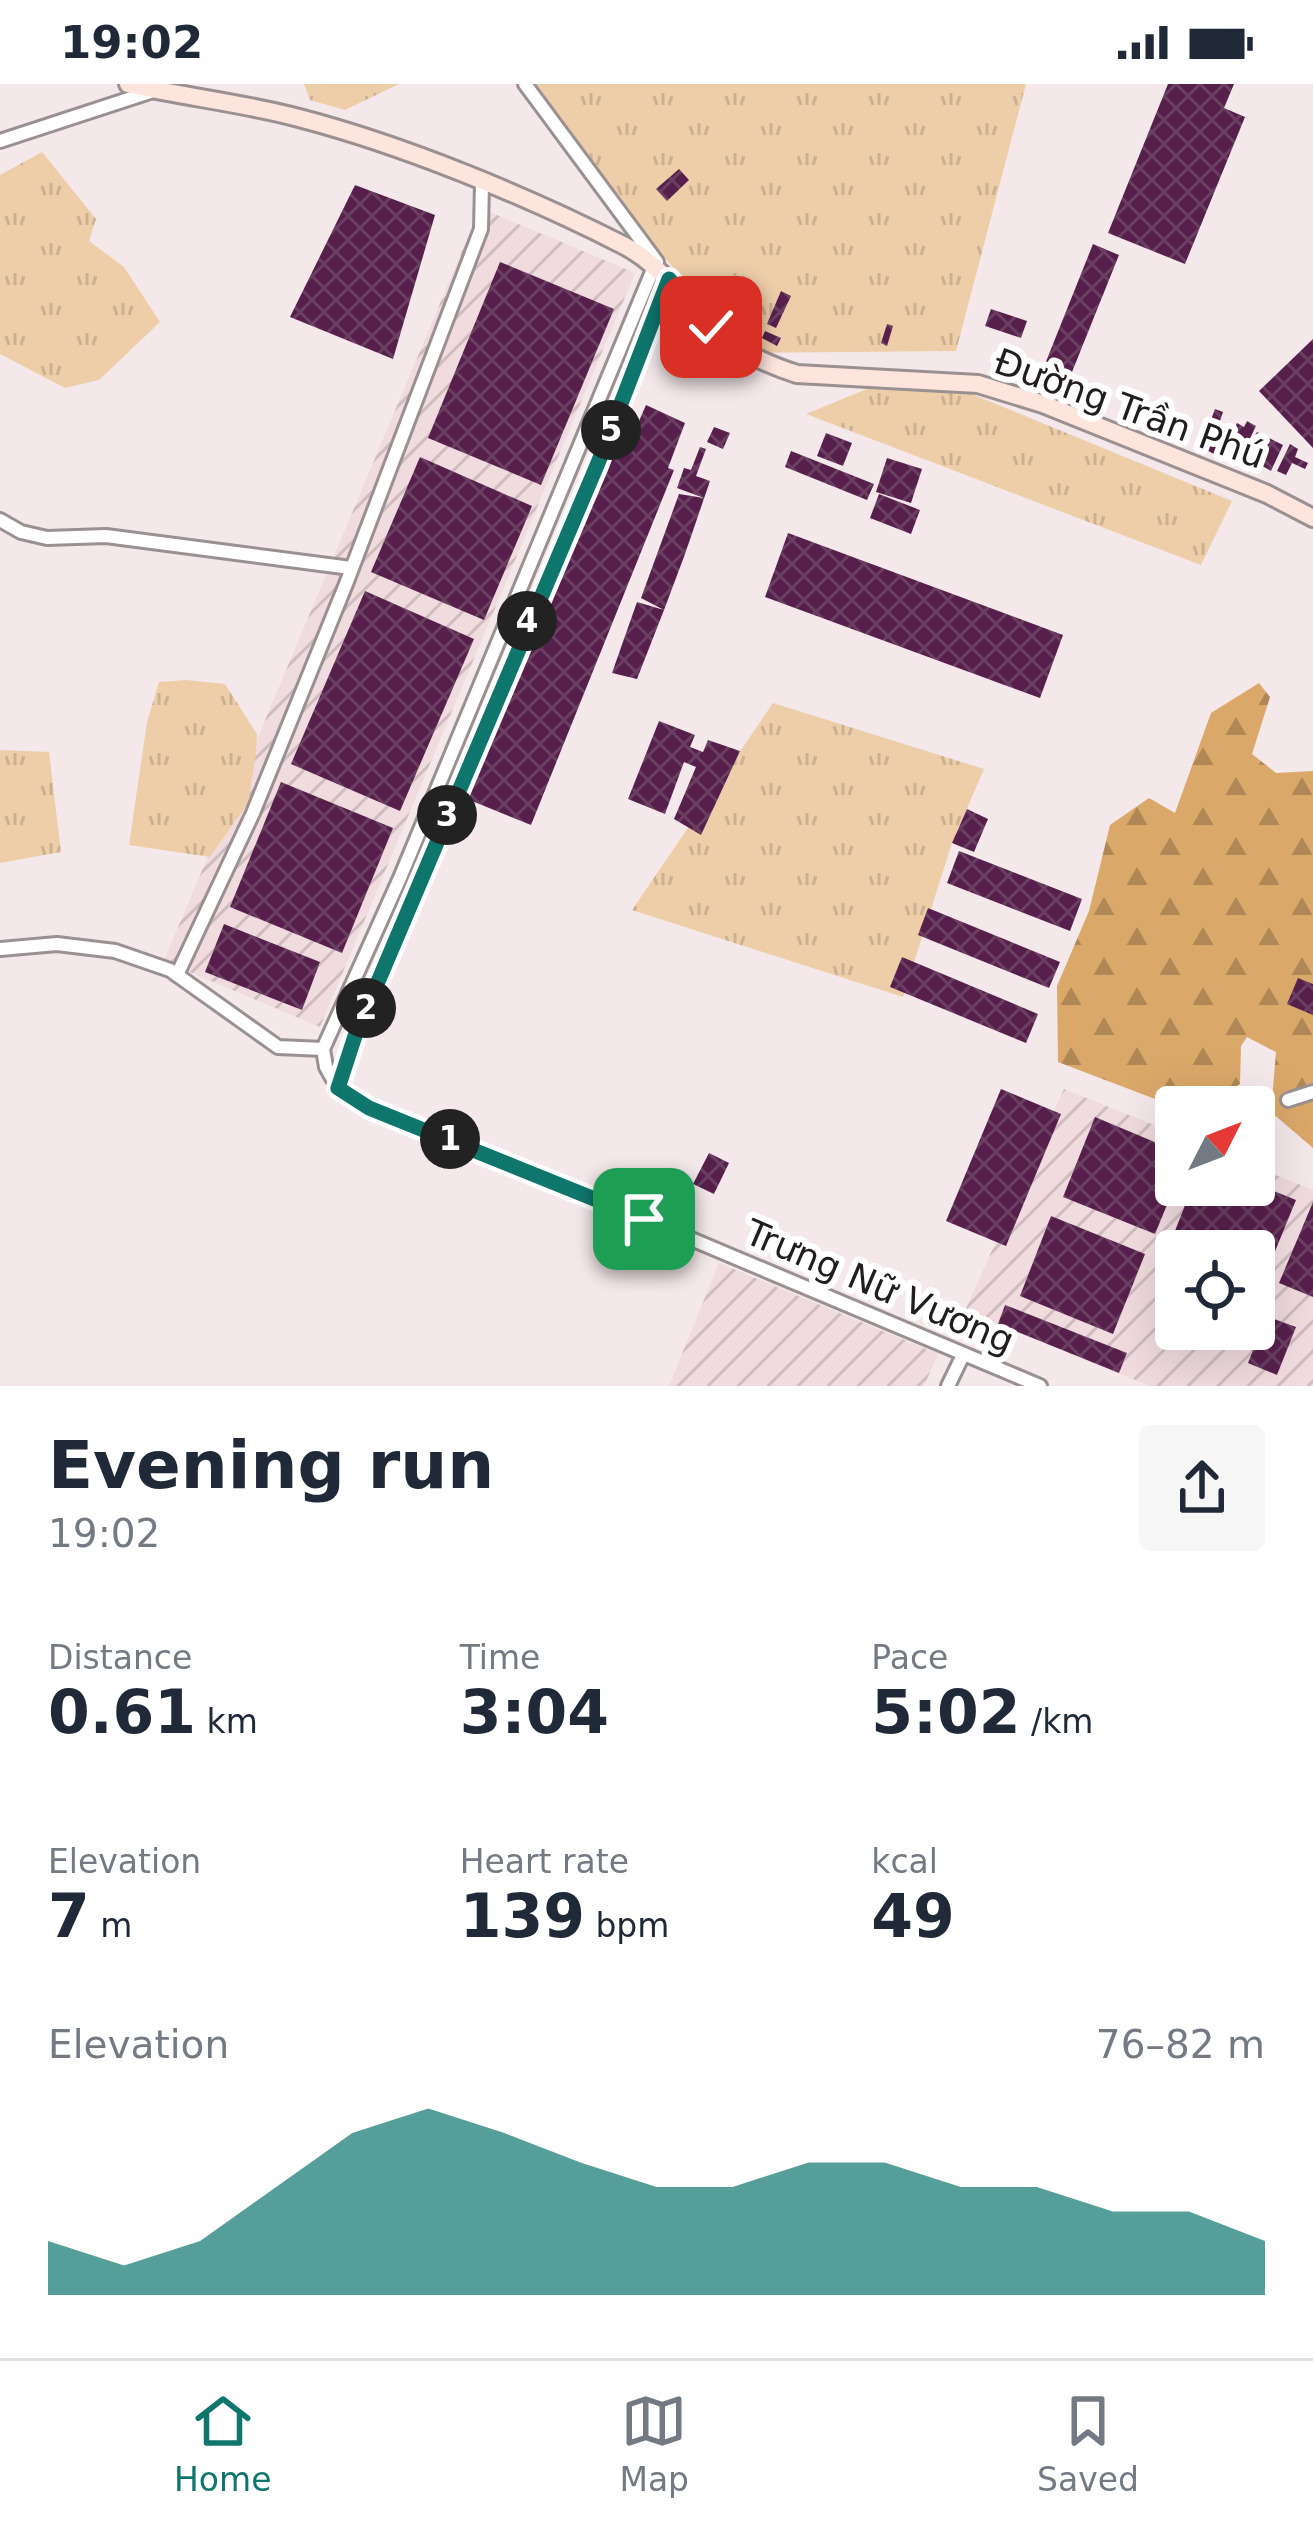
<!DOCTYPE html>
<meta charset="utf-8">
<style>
:root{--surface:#fff;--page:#f6f6f7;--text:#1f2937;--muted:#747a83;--line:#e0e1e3;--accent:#0f766e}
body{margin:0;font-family:"DejaVu Sans",sans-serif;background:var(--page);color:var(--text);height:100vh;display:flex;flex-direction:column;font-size:45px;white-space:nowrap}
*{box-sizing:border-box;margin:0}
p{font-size:39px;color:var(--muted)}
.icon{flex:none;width:66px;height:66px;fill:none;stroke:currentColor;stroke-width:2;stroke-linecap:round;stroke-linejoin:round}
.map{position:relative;height:1302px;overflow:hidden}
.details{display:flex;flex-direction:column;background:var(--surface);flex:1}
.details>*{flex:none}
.needle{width:78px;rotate:48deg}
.fabs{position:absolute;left:1155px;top:1002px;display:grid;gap:24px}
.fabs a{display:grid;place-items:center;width:120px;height:120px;border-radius:12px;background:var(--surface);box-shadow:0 12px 48px #0002;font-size:60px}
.pin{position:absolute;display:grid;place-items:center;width:102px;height:102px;color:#fff;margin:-51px;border-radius:24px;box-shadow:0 6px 18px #0006}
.km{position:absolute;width:60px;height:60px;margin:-30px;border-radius:50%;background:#222;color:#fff;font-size:33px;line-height:60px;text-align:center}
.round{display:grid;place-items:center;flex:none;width:126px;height:126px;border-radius:12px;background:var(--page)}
.head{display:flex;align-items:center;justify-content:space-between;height:204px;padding:0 48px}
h1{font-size:66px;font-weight:700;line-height:90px}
.stats{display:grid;grid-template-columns:repeat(3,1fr);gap:18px;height:204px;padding:12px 48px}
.stats div{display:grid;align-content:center}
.stats b{font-size:60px;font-weight:700}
.stats small{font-size:33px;font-weight:400}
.stats p{font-size:33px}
.chart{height:336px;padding:24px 48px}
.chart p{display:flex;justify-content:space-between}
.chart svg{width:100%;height:216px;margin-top:12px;fill:var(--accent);opacity:.7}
.status{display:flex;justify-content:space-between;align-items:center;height:84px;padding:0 60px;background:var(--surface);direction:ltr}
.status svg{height:33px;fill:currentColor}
.dock{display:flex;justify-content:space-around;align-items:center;height:168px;border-top:3px solid var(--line);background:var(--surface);font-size:33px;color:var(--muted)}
.dock a{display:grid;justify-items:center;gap:6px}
.dock .on{color:var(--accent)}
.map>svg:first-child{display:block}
.industrial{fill:url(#industrial-furrows);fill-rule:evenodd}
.grass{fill:url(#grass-tufts)}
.forest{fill:url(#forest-firs)}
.building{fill:url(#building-cross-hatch)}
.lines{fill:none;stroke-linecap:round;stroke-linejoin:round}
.street-casing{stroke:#9b9091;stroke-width:18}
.secondary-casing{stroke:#9b9091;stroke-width:22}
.street{stroke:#fff;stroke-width:12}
.secondary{stroke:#fde5dd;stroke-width:16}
.route-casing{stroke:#fff;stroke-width:24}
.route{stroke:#0f766e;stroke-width:15}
.labels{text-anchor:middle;stroke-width:12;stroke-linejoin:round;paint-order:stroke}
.street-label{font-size:36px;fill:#211d1d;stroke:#fff}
</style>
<div class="status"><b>19:02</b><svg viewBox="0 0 49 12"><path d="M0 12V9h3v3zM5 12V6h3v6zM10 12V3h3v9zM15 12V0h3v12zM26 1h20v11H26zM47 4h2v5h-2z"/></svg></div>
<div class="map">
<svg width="1313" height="1302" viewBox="0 0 1313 1302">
<defs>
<pattern id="industrial-furrows" width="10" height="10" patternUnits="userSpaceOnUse" patternTransform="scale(3)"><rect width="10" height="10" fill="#f0dbde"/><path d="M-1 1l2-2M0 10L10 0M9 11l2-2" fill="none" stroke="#cebcbe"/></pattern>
<pattern id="grass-tufts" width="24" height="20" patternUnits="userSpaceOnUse" patternTransform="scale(3)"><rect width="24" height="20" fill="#edcea9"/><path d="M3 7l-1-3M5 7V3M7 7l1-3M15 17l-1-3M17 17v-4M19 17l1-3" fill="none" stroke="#cbb091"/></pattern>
<pattern id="forest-firs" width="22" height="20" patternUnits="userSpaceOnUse" patternTransform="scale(3)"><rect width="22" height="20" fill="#daa869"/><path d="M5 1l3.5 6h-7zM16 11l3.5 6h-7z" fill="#b08856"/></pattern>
<pattern id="building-cross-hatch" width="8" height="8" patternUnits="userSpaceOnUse" patternTransform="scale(3)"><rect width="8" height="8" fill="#57204c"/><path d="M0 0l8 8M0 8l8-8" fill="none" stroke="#6b3f62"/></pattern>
</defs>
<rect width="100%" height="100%" fill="#f4e8ea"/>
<g class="industrial">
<polygon points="480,124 635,189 320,943 164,877"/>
<path d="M1064,1005L1176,1050V1101H1254V1082L1313,1106V1302H1150L965,1227ZM1176,1167H1254V1245H1176Z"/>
<polygon points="719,1179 938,1270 924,1302 669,1302"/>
</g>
<g class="grass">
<polygon points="304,0 399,0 345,26 310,16"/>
<polygon points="518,0 1026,0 956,267 745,269"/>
<polygon points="42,68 96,135 89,157 124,183 160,238 99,296 65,304 0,270 0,91"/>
<polygon points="913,286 1232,417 1201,481 806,330"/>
<polygon points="186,596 225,600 257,650 256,670 248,719 210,773 129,761 147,638 159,598"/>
<polygon points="773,619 984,685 952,759 903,913 632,826"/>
<polygon points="0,666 49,668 61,768 0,779"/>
</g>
<polygon class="forest" points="1259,599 1270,613 1252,670 1276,689 1313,687 1313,1064 1271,1028 1276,968 1247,953 1241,962 1240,1000 1204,1023 1176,1023 1058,978 1057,902 1089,827 1110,741 1149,714 1175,729 1211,629"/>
<g class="building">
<polygon points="1168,0 1234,0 1224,24 1245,33 1185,180 1108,149"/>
<polygon points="679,85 689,96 667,117 656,105"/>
<polygon points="355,101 435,131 393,275 290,233"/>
<polygon points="1093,160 1119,171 1070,293 1095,303 1092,311 1041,290"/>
<polygon points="500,178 614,225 541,401 428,354"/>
<polygon points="781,207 791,212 776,244 767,240"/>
<polygon points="991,225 1027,237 1021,254 985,242"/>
<polygon points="887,240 893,242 887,262 881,259"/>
<polygon points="765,247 781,254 777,262 762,254"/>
<polygon points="1313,255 1313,364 1259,307"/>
<polygon points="646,321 685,339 668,384 674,386 531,741 467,715 611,361 626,367"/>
<polygon points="1215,325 1223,328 1215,352 1206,349"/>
<polygon points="1247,337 1256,342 1239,377 1230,372 1235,362 1228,359 1237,339 1244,343"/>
<polygon points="714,343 730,349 723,365 707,358"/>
<polygon points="1257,348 1283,361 1271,387 1245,372"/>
<polygon points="826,349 852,359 843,382 817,372"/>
<polygon points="1203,354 1219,361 1214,370 1199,362"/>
<polygon points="1290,360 1298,365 1295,373 1308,379 1305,385 1292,379 1286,391 1277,387"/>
<polygon points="700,363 706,365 696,392 710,397 685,470 664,526 637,595 612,589 637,518 664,526 641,514 679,410 704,414 677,404 684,384 691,386"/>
<polygon points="791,367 874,400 867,416 785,383"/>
<polygon points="420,373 532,422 484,536 371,488"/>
<polygon points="887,374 922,385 911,419 876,408"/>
<polygon points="879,410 920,426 911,450 870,434"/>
<polygon points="788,449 1063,551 1040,614 765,513"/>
<polygon points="365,507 474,555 400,727 291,680"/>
<polygon points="659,637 695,651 690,663 703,668 708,656 740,667 701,751 674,735 696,683 684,678 665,730 628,715"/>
<polygon points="281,698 393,744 342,869 230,823"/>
<polygon points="967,725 988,735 974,768 952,759"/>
<polygon points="959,767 1082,815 1070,847 947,799"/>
<polygon points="928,824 1060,878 1049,904 918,851"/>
<polygon points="224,840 320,878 302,926 205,888"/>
<polygon points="902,873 1038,930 1026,959 890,903"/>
<polygon points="1298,894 1313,900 1313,931 1287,920"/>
<polygon points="1001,1005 1061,1030 1006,1162 946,1137"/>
<polygon points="1095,1033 1176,1067 1176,1099 1155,1150 1063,1113"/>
<polygon points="709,1069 729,1079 714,1110 693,1100"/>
<polygon points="1254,1099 1296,1116 1264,1194 1254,1190 1254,1167 1197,1167 1171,1157 1193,1101"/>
<polygon points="1313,1118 1313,1213 1279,1199"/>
<polygon points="1051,1132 1145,1170 1113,1250 1020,1212"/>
<polygon points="1005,1221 1127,1269 1119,1289 998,1240"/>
<polygon points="1266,1232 1296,1243 1277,1291 1248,1279"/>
</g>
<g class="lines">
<defs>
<g id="street">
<polyline points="525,0 657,178"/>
<polyline points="0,57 153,7"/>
<polyline points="0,436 21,448 47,454 106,452 351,484"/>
<polyline points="0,865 57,860 115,867 170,886 278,963 323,965"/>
<polyline points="177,891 253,729 346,500 481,145 482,99"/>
<polyline points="323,965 400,794 654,183"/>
<polyline points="323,965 326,983 338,1004 369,1024 487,1069 1040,1302"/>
<polyline points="338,1004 355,952 598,379 669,195"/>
<polyline points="1288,1016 1313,1008"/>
<polyline points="948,1302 963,1271"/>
</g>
<path id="secondary" d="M128,0C185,13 243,19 299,34C403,61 527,112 623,161C660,180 681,213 709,241C734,265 765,280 797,290L978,300L1043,320L1267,410L1313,434"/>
</defs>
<use href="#street" class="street-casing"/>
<use href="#secondary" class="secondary-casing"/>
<use href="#street" class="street"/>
<use href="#secondary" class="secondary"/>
</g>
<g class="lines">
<defs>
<polyline id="route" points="644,1135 369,1024 338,1004 355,952 598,379 669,195 711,243"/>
</defs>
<use href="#route" class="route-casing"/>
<use href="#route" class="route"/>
</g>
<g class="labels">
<g class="street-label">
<text transform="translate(1130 324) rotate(20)" y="13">Đường Trần Phú</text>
<text transform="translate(880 1202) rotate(23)" y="13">Trưng Nữ Vương</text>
</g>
</g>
</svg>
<div class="fabs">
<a><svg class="needle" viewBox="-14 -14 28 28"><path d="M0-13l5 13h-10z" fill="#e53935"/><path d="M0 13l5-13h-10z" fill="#747a83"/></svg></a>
<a><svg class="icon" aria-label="locate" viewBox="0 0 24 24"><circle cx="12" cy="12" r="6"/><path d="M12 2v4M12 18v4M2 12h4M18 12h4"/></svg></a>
</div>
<div class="pin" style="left:644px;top:1135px;background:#1e9e55"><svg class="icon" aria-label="arrive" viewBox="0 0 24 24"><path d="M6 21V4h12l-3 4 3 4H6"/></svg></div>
<div class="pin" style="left:711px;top:243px;background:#d93025"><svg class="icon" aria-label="check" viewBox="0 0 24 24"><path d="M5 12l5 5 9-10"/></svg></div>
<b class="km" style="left:450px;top:1055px">1</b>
<b class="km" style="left:366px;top:924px">2</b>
<b class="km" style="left:447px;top:731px">3</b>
<b class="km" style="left:527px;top:537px">4</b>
<b class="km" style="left:611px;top:346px">5</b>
</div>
<section class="details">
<div class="head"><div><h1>Evening run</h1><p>19:02</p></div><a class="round"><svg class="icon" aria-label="share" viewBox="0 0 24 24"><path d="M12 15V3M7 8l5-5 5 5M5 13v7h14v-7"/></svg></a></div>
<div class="stats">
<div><p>Distance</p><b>0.61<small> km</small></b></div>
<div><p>Time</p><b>3:04</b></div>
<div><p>Pace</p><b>5:02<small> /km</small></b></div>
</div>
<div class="stats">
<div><p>Elevation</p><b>7<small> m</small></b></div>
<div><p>Heart rate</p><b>139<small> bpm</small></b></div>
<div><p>kcal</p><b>49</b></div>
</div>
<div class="chart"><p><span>Elevation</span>76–82 m</p>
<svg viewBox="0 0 160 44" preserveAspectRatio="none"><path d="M0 44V33L10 38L20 33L30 22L40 11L50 6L60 11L70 17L80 22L90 22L100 17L110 17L120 22L130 22L140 27L150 27L160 33V44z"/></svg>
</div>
</section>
<nav class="dock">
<a class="on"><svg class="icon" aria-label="home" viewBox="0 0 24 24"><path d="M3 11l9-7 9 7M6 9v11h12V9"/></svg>Home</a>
<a><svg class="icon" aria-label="map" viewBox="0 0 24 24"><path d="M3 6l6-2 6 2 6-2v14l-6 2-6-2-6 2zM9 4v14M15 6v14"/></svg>Map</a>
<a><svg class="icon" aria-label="saved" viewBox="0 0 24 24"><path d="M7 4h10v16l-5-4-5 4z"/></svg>Saved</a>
</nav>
